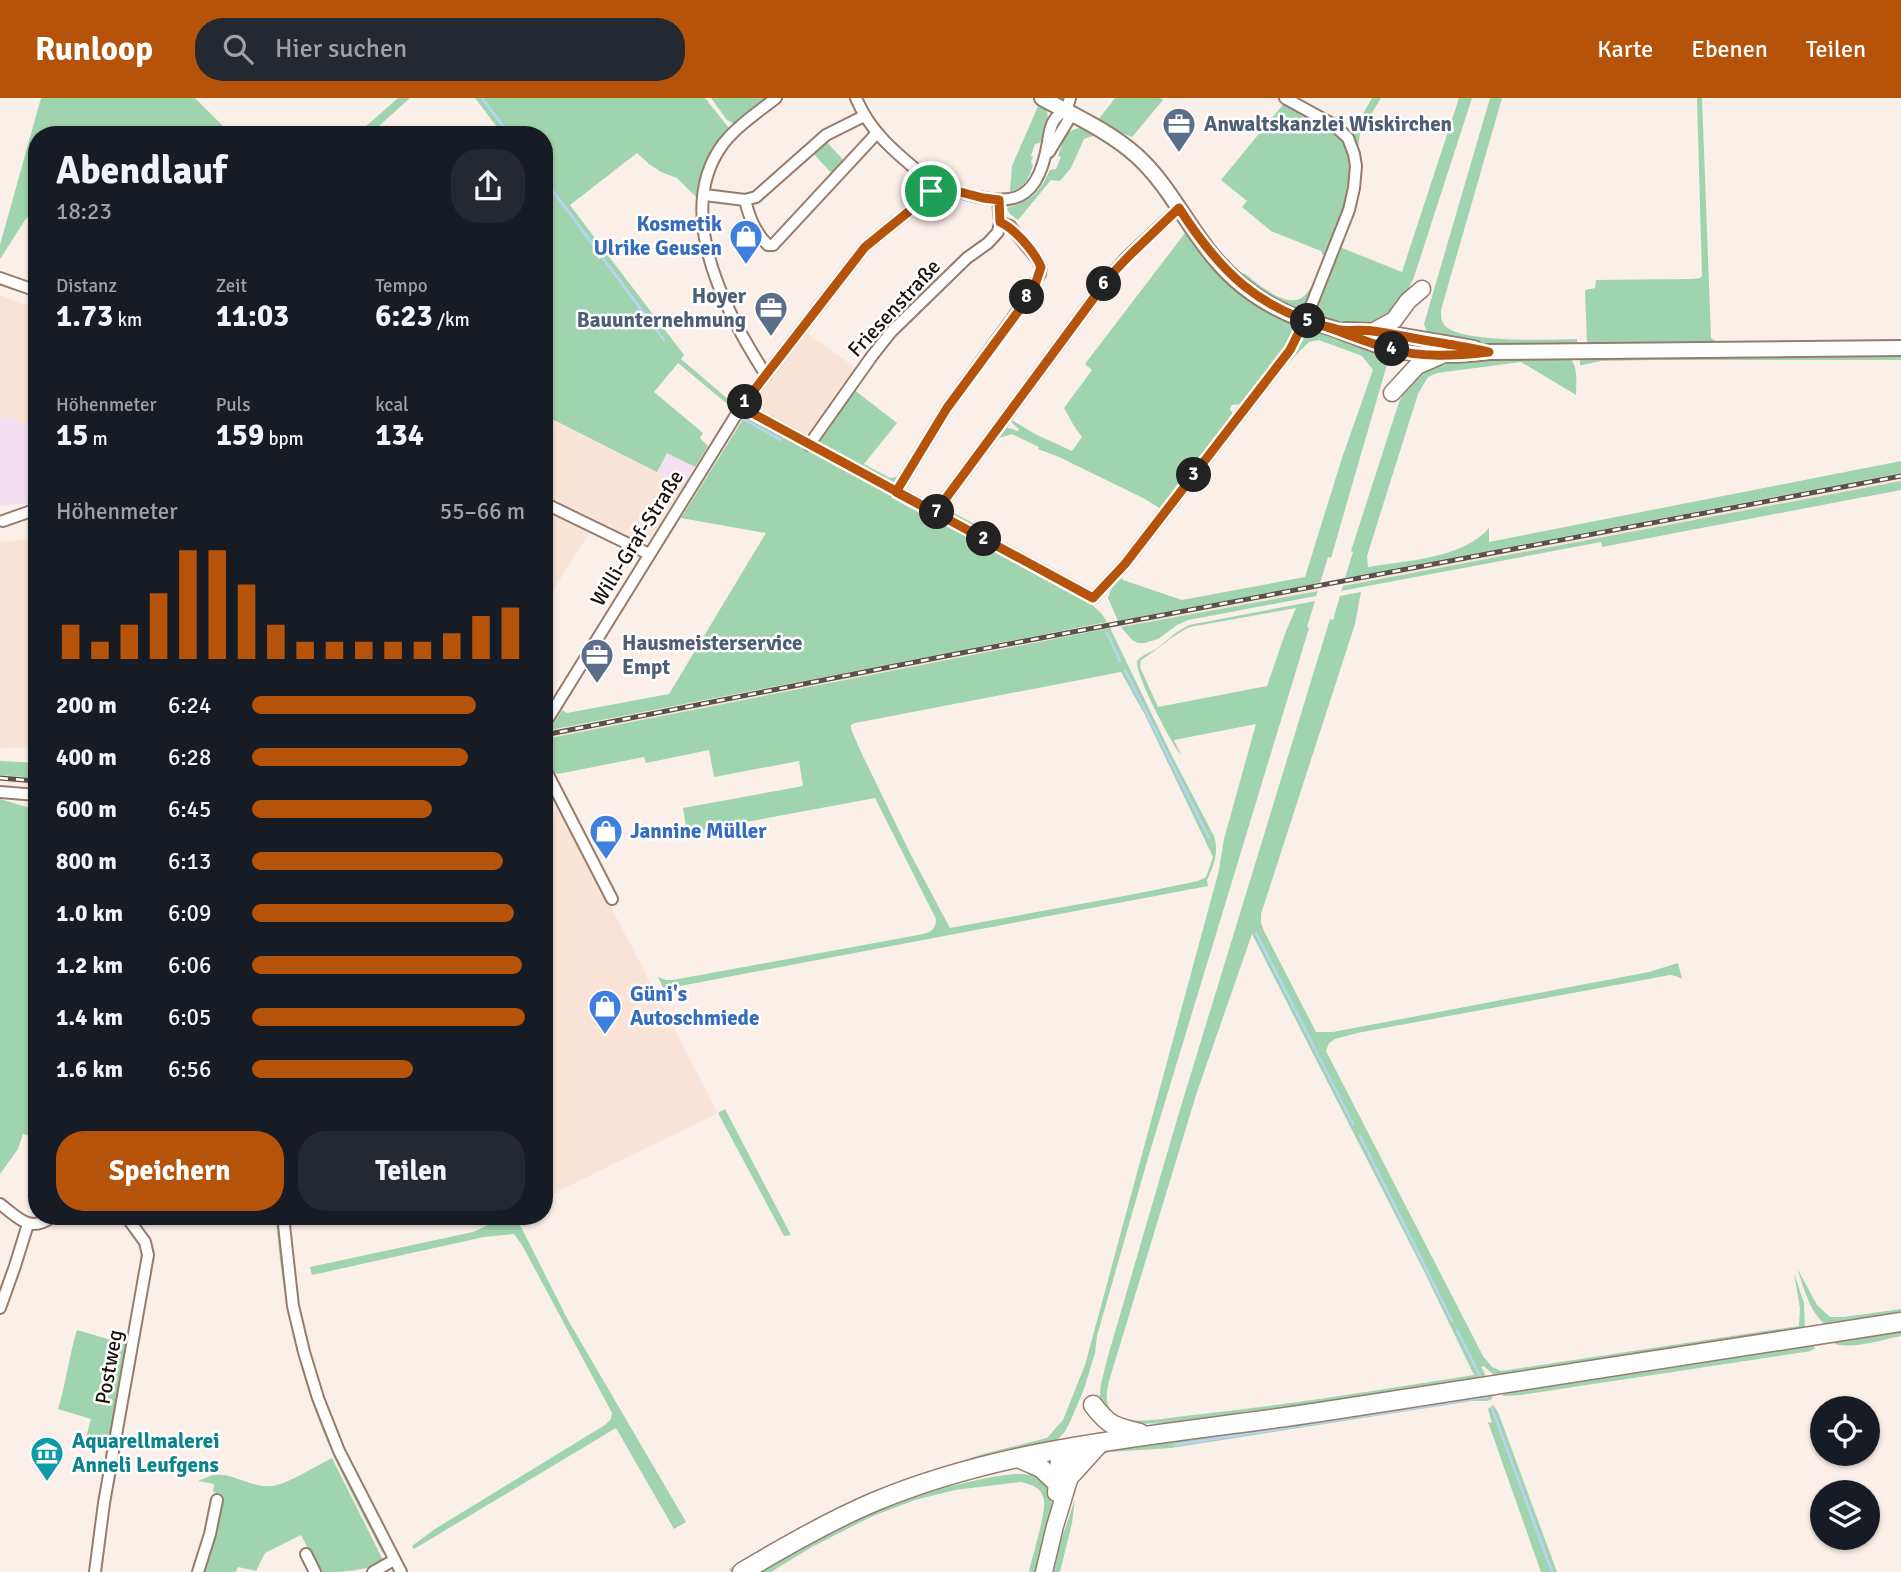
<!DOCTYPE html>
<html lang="de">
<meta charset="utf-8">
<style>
:root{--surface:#171b24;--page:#242831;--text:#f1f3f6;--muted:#9ea1a6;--accent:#b45309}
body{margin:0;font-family:Signika,sans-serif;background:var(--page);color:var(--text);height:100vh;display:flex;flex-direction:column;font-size:26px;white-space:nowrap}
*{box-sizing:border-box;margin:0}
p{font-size:23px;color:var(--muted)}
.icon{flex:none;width:38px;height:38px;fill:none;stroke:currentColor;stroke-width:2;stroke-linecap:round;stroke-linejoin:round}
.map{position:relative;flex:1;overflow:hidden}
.panel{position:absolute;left:28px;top:28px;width:525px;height:1099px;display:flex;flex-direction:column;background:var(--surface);border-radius:28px;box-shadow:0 2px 5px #0004}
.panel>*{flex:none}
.controls{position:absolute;left:1810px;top:1298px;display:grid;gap:14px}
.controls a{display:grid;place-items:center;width:70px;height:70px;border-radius:50%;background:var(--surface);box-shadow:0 2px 5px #0004;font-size:35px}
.pin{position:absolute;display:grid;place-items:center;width:60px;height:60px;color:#fff;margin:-30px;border:4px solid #fff;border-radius:50%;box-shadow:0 2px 7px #0007}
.km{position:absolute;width:35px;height:35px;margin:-18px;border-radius:50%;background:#222;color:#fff;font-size:19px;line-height:35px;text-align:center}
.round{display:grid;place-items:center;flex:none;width:74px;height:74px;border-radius:28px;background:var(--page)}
.summary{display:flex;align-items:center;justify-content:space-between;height:119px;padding:0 28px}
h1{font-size:38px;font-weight:700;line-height:52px}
.metrics{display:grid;grid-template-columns:repeat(3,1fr);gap:10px;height:119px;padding:7px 28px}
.metrics div{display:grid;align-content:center}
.metrics b{font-size:30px;font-weight:700}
.metrics small{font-size:19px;font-weight:400}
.metrics p{font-size:19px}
.chart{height:196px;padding:14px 28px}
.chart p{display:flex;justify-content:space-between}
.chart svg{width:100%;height:126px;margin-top:7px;stroke:var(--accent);stroke-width:6}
.cta{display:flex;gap:14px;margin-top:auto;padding:14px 28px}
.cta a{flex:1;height:80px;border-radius:28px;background:var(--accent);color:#fff;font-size:28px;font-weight:700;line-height:80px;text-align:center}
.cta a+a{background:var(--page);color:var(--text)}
ul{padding:0 28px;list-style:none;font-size:23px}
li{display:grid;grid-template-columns:112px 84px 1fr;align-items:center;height:52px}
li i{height:18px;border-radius:9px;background:var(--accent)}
header{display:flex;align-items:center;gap:42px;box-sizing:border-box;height:98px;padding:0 35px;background:var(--accent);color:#fff}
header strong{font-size:33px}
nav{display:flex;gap:38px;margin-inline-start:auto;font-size:24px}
.search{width:490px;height:63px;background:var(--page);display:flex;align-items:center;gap:18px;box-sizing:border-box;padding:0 24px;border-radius:28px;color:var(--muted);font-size:26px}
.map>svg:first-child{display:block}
.built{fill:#fae4d8}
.industrial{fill:#f3e1f2}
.green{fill:#a0d4ae;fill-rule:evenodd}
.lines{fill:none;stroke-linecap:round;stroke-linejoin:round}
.stream{stroke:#bad2fa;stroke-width:2.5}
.minor-casing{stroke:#977c6e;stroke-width:14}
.tertiary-casing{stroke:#977c6e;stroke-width:18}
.secondary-casing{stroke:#977c6e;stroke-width:19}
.primary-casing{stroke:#977c6e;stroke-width:21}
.minor{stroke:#fff;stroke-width:10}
.tertiary{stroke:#fff;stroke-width:14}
.secondary{stroke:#fff;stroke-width:16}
.primary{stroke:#fff;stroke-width:18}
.rail-casing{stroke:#5b514c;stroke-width:5}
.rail{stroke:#fff;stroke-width:2.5;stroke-dasharray:8;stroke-linecap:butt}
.route-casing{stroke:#fff;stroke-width:14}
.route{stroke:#b45309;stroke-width:9}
.labels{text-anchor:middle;stroke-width:5;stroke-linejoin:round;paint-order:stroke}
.service-label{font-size:21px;font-weight:bold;fill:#4e5e75;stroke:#fff;text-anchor:start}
.shop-label{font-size:21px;font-weight:bold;fill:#366cbe;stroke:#fff;text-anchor:start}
.street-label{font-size:21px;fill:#1c120d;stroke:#fff}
.culture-label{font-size:21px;font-weight:bold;fill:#0d838f;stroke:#fff;text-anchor:start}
</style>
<header>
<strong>Runloop</strong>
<div class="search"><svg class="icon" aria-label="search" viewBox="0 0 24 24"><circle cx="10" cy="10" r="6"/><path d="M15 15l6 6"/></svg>Hier suchen</div>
<nav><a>Karte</a><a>Ebenen</a><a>Teilen</a></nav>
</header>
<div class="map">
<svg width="1901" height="1474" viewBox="0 0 1901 1474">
<rect width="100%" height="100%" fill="#fbefe9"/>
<g class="built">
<polygon points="0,197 37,211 37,332 36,329 7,319 0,320"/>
<polygon points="806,234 857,271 818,326 812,333 800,336 750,309 758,296"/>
<polygon points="545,317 684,387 649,442 645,444 633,441 544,396"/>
<polygon points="1901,375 1901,383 1343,488 1345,480"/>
<polygon points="544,413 589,435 544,507"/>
<polygon points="37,419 37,649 0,650 0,444 34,441 32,425"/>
<polygon points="1320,485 1318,493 1121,529 1118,523"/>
<polygon points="1107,524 1110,530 545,641 550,632"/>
<polygon points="0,677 37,680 37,687 0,684"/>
<polygon points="559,709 718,1015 544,1100 544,725"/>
<polygon points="475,1118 508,1118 482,1131"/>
</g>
<g class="industrial">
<polygon points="7,319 36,329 37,404 0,408 0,320"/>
<polygon points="667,355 695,369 684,387 657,374"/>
</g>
<g class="green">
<polygon points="41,0 195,0 232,37 37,37 37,109 25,122 0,161 0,147"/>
<polygon points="398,0 410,0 369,37 356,37"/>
<polygon points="475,0 705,0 729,30 729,34 701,104 677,80 661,74 649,66 637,55 570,107 601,148 593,153 599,161 607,156 684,257 681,261 735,307 732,310 678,265 654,294 703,335 700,340 708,348 695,369 667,355 657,374 544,317 544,37 503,37"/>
<polygon points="711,0 770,0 735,26 727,22"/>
<polygon points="1115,0 1160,0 1163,2 1132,39 1114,32 1098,22"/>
<polygon points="1372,0 1381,0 1360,35 1358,51 1352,38 1358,34 1355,30"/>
<polygon points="1459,0 1472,0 1414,179 1399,210 1376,226 1330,224 1314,218 1313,215 1337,148 1402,174"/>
<path d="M1490,0H1502L1441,212C1441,218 1441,223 1445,228C1462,245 1552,242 1577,241V246L1573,249H1501L1476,247L1432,238L1427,234L1424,226Z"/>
<polygon points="1697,0 1702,0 1711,240 1716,243 1733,245 1901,242 1901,246 1608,247 1607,244 1598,247 1587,246 1585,192 1595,190 1596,182 1692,181 1700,180 1702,178"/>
<polygon points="1285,4 1339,34 1352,56 1351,94 1325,161 1321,153 1271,133 1242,109 1247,103 1221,82"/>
<path d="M1039,6L1047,12L1048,23L1040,45L1035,46L1031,58L1033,59L1031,64L1033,67C1029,80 1024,91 1010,93L1012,68Z"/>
<path d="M1080,30L1096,37L1084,41L1071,70L1060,83L1051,82L1018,122L1010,116L1007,111L1009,109C1031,104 1041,92 1050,72L1056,71L1061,59L1058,58C1063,45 1064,32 1080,30Z"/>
<polygon points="825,42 845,64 833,77 812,54"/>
<polygon points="1186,129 1289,223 1293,230 1294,239 1245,306 1232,307 1230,311 1233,316 1233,322 1161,411 1145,401 1059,359 1038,351 1039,349 1012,336 999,340 998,338 1005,329 1018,333 1019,331 1013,326 1010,321 1035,336 1072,353 1082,339 1074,328 1064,310 1092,272 1085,266 1185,135 1182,131"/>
<path d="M1319,174L1305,211L1299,213L1267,199L1240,179L1244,175C1257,185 1288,213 1304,198C1311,192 1314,182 1319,174Z"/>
<path d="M1312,233L1337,238L1387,257L1388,263L1331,460L1328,459L1320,485L1118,523L1108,500L1112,488L1121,478L1123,482L1182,502L1305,479L1342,360L1373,272L1362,258L1319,242L1309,244L1281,272C1289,259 1297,239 1312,233Z"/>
<polygon points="1877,255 1889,259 1901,258 1901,262 1650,262 1601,263 1582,267 1580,267 1580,263 1583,258"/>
<path d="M1568,258C1579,268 1576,283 1576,297L1521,264L1437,275L1428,279L1418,296L1367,458L1368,469C1405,463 1464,460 1489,430V444L1901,363V375L1345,480L1353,454L1351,453L1399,304L1412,281L1436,263Z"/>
<polygon points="853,291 897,325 864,366 890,380 901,378 895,387 817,347 817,343"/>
<polygon points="745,318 750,319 787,340 806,353 808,350 1088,503 1102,516 1107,524 550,632 562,612 567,615 669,596 766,435 681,420"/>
<polygon points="969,375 972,376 951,404 954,415 980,429 976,434 946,417 945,408"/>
<polygon points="1901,383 1901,392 1602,449 1601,444 1341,493 1343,488"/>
<polygon points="1318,493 1316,498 1188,522 1177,527 1158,541 1145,545 1138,545 1132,542 1121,529"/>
<path d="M1361,494L1355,526L1261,816V825L1264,833L1316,934H1333L1607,882L1649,874L1678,865L1682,881L1676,878L1670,877L1357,935L1335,941L1329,945L1326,953L1483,1258L1492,1269L1501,1273L1799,1228L1800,1210L1794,1175L1804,1205L1805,1230L1804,1232L1495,1278L1484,1268L1481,1269L1485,1276L1484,1280L1280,1312L1179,1325L1122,1326L1099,1305L1101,1286L1108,1258L1178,1018L1330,521L1333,522L1340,498ZM1252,836L1425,1175L1474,1277C1378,1292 1282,1308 1185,1318C1169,1320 1136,1326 1121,1320C1105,1313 1105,1298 1109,1283L1197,994Z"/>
<path d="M1315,503L1307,529L1309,530L1148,1060L1097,1238L1095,1255L1084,1291L1070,1324L1064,1335L1056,1343L1047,1346L993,1358L731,1474L729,1471L818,1419L904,1382L983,1356L1047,1340L1063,1322L1085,1267L1219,772L1224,741L1256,626L1174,642L1181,657L1180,656C1170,642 1136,579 1137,563C1142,557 1149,555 1156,551C1167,543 1176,533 1189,527ZM1296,510L1286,533L1267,588L1158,609L1140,569L1141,562C1158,552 1172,537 1190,529Z"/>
<path d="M1110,530L1172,658L1214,738C1219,754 1214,768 1207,782L1208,788L680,888L665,894L658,879L666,882H673L918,837C929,835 936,833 936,821L875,700L687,735L683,710L803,688L799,663L714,679L709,652L646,665L644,659L558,676L553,674L549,664L552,662L544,650L545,641ZM1121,574L1145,617L1213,759L1206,779L1198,783L1135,796L950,830L910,755L860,652L851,631V627L855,625Z"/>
<polygon points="0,663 37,665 37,680 0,677"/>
<polygon points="0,701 37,712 37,1040 23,1036 18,1051 0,1076"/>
<polygon points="725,1011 791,1137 784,1138 718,1015"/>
<path d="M276,1118H279L288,1207L297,1246L315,1306L384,1451L385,1456L382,1454C361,1413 338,1371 321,1328C294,1258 281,1193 276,1118Z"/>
<polygon points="508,1118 514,1118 518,1123 568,1222 686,1424 674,1431 616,1330 414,1451 412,1448 435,1431 605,1327 611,1321 612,1315 522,1147 514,1136 484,1139 312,1177 310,1169 473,1134"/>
<path d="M1797,1170L1817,1207L1830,1219H1844L1901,1211V1218L1827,1228C1809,1214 1804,1190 1797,1170Z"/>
<path d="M1901,1231V1238C1881,1242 1854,1251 1835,1246L1836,1241Z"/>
<path d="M77,1232L128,1247L110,1350L85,1343L91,1321L58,1311C66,1285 69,1258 77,1232Z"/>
<polygon points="1813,1246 1815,1250 1811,1253 1521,1297 1503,1298 1502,1295 1504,1291"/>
<polygon points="1493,1295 1492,1301 1487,1303 1472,1303 1171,1350 1110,1354 1100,1357 1100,1355 1129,1348"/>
<polygon points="1493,1307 1498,1314 1557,1474 1541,1474 1488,1324 1492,1325 1488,1311"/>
<path d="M332,1360L383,1462C368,1474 341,1474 320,1474L301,1437L265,1455L256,1473L238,1469L236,1474H201L222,1399L221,1396L213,1394L214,1386L198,1383C203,1381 209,1378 214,1377C233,1374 253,1391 273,1388C289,1385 316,1368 332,1360Z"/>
<path d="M1015,1376L1041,1377C1042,1377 1048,1385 1049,1385C1059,1408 1040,1451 1035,1474H1029C1032,1460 1046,1414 1044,1403C1043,1390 1031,1386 1020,1384L955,1392L915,1402L873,1418L849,1430L810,1450L771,1474H761C833,1427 930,1385 1015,1376Z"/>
<polygon points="1075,1401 1072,1425 1060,1474 1054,1474 1059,1449"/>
</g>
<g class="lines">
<g class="stream">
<polyline points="482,0 510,37"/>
<polyline points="544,81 664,242"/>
<polyline points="743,321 781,342"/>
<polyline points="1107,535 1120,563"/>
<polyline points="1125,572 1209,740"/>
<polyline points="1256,835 1353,1026"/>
<polyline points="1360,1038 1452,1223"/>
<polyline points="1457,1232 1480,1278"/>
<polyline points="1492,1310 1552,1474"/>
<polyline points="1174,1347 1487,1299"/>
</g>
<defs>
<g id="minor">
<path d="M856,0C873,41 906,62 938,90H945C1003,107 1036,115 1048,44C1050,30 1052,18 1066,13"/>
<polyline points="1049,54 1069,21 1066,13 1070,0"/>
<polyline points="705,97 745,102 756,99 826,37 864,18"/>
<path d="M745,102C749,119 755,135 768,147H773L877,35"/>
<polyline points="0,180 37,193"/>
<path d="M766,277C727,217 672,115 723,46C737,28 758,14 776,0"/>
<polyline points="741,309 1093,500 1125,466 1290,252 1311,208 1349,112 1354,90 1356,68 1354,56 1348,40 1334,27 1285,0"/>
<polyline points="809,347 872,258 891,234 967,160 988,145 998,134 1000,124 998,102"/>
<polyline points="896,394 947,310 1022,207 1040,176 1041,169 1037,161 1010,128 1000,124"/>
<polyline points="544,405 649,456"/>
<polyline points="935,415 1110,178 1128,158 1179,110"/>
<polyline points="3,423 37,411"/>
<polyline points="544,627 741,309 865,149 923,102 931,93 938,90"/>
<polyline points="544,669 612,801"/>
<polyline points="0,694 37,697"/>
<path d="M0,1106C19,1120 30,1136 53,1118"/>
<polyline points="283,1118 293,1208 304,1254 318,1300 339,1353 401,1474"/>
<polyline points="0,1210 15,1168 28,1126"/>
<polyline points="306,1456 315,1474"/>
<polyline points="95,1474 104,1405 148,1157 145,1144 126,1118"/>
<polyline points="198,1474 210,1436 217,1402"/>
<polyline points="373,1474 394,1462"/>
</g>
<g id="tertiary">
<path d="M1042,0C1075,18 1109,33 1137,58C1170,88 1188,130 1217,163C1240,190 1271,210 1304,222C1316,226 1328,228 1340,233C1356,239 1372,246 1389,251C1423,259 1456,258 1489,254L1901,250"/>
<polyline points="1346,232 1374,233 1474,250"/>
</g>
<g id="secondary">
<polyline points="1374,233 1394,222 1408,203 1422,191"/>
<polyline points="1392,295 1417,268 1440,258"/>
<polyline points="1056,1395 1059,1362 1063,1351"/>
<polyline points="1044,1474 1055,1428 1079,1349"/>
</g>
<g id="primary">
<path d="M1093,1307C1109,1328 1115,1329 1140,1335"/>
<polyline points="1018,1360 1041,1370 1057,1385"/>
<polyline points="1071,1377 1100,1345"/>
<path d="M742,1474C784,1449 829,1423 874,1404C1014,1345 1171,1337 1320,1314C1513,1283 1707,1254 1901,1224"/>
</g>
</defs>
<use href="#minor" class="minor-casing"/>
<use href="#tertiary" class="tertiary-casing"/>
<use href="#secondary" class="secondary-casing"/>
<use href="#primary" class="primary-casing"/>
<use href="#minor" class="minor"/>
<use href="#tertiary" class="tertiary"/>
<use href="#secondary" class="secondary"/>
<use href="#primary" class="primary"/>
<defs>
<g id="rail">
<polyline points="544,637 961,555 1901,378"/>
<polyline points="0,680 37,683"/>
</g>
</defs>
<use href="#rail" class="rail-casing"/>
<use href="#rail" class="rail"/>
</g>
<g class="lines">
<defs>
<path id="route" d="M931,93L923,102L865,149L741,309L1093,500L1125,466L1290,252L1305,222C1333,230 1359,242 1387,250C1420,260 1455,258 1489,254C1474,250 1458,248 1442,245C1419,242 1396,236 1373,233C1361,231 1347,234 1336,231C1259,213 1220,174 1179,110L1129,158L1110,178L935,415L896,394L947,310L1023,207L1035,187L1041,169C1035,154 1015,131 1000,124L999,102L983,100L941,89L931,93"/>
</defs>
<use href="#route" class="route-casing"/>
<use href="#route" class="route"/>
</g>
<defs>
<symbol id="office-pin" viewBox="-11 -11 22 30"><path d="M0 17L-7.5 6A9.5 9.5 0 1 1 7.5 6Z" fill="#5c6f8a" stroke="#fff"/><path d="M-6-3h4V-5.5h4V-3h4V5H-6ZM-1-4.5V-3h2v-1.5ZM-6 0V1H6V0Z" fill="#fff"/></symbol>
<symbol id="shop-pin" viewBox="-11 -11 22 30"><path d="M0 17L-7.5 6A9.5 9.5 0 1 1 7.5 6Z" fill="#3f7fe0" stroke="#fff"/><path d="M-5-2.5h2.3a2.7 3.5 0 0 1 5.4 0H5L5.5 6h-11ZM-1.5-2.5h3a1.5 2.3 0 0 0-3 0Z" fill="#fff"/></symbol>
<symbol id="museum-pin" viewBox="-11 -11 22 30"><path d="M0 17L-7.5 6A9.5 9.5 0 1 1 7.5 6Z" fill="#0f9aa8" stroke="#fff"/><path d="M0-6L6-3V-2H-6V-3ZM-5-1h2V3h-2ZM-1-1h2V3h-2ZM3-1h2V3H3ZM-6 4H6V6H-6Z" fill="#fff"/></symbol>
</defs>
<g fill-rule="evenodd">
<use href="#office-pin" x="1160" y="7" width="38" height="52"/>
<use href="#shop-pin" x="727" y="119" width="38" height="52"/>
<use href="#office-pin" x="752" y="191" width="38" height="52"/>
<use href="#office-pin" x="578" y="538" width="38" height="52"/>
<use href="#shop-pin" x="587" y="714" width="38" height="52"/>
<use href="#shop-pin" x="586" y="889" width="38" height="52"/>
<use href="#museum-pin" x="28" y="1336" width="38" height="52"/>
</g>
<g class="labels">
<g class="service-label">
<text x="1204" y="33">Anwaltskanzlei Wiskirchen</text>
<text x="746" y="205" text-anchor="end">Hoyer<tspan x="746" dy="24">Bauunternehmung</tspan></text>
<text x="622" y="552">Hausmeisterservice<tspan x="622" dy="24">Empt</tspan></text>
</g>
<g class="shop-label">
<text x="722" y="133" text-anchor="end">Kosmetik<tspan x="722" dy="24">Ulrike Geusen</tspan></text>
<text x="630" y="740">Jannine Müller</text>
<text x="630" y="903">Güni's<tspan x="630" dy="24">Autoschmiede</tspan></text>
</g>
<g class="street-label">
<text transform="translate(894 210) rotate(-47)" y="7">Friesenstraße</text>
<text transform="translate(637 440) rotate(-58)" y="7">Willi-Graf-Straße</text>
<text transform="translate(109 1269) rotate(-80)" y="7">Postweg</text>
</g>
<g class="culture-label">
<text x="72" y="1350">Aquarellmalerei<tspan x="72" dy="24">Anneli Leufgens</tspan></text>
</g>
</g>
</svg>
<div class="controls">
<a><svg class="icon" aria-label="locate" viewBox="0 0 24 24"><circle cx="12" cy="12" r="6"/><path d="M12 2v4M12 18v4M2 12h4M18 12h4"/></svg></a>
<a><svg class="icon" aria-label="layers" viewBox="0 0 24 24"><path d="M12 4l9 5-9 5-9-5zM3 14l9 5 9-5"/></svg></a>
</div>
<div class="pin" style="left:931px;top:93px;background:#1e9e55"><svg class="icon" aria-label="arrive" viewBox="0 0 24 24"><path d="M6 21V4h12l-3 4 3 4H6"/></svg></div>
<b class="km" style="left:745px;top:304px">1</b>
<b class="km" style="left:984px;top:441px">2</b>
<b class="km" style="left:1194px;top:377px">3</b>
<b class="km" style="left:1392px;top:251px">4</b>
<b class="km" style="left:1308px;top:223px">5</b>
<b class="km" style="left:1104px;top:186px">6</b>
<b class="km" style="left:937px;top:414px">7</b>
<b class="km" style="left:1027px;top:199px">8</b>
<section class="panel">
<div class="summary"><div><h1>Abendlauf</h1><p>18:23</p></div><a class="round"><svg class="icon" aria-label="share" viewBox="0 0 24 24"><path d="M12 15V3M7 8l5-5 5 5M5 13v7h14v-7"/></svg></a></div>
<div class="metrics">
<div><p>Distanz</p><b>1.73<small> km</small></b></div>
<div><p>Zeit</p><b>11:03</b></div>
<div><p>Tempo</p><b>6:23<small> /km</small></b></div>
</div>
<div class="metrics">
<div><p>Höhenmeter</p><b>15<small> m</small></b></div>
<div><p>Puls</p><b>159<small> bpm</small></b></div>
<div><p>kcal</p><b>134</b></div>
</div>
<div class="chart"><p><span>Höhenmeter</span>55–66 m</p>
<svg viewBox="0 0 160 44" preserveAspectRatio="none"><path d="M5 44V32M15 44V38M25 44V32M35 44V21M45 44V6M55 44V6M65 44V18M75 44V32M85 44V38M95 44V38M105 44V38M115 44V38M125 44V38M135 44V35M145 44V29M155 44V26"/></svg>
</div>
<ul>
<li><b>200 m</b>6:24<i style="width:82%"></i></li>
<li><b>400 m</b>6:28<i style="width:79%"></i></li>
<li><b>600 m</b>6:45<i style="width:66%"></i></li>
<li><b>800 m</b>6:13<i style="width:92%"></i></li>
<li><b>1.0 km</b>6:09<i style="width:96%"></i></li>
<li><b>1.2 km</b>6:06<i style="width:99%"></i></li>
<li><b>1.4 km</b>6:05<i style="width:100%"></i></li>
<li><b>1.6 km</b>6:56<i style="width:59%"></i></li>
</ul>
<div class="cta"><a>Speichern</a><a>Teilen</a></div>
</section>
</div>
